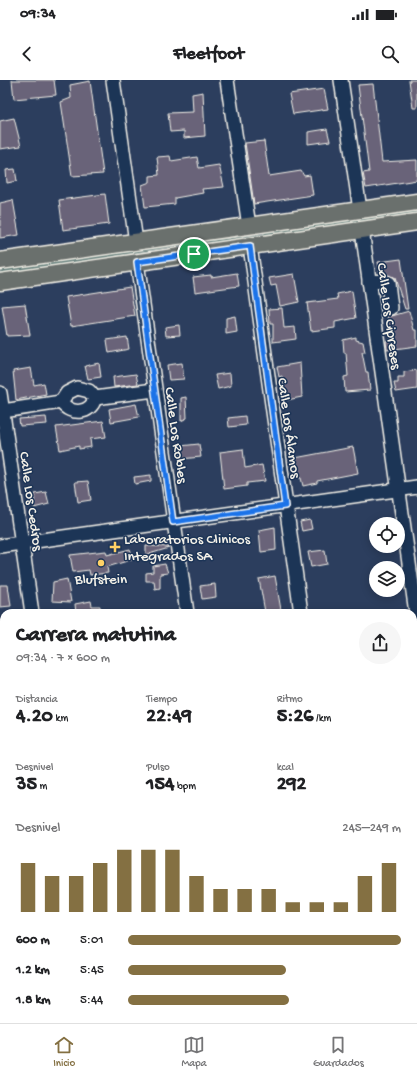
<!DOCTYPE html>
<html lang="es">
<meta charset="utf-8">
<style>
:root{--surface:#fff;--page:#f6f6f6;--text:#202124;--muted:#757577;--line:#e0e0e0;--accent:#847042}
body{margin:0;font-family:"Gochi Hand",sans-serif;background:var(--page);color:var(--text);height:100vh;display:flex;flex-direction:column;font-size:15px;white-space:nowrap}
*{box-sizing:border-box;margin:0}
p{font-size:13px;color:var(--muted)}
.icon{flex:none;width:22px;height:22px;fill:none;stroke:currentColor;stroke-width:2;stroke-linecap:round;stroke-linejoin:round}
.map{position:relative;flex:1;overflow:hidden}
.panel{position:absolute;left:0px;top:529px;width:417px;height:414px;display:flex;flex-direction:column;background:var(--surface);border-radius:12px 12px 0 0;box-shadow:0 2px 10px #0003}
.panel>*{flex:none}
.tools{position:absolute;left:369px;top:437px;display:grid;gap:8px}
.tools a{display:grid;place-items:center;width:36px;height:36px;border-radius:50%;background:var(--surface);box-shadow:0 2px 10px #0003;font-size:20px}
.pin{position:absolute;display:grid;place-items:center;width:34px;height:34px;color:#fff;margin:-17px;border:2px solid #fff;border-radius:50%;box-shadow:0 1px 4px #0007}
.round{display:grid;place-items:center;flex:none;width:42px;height:42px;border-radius:21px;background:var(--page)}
.head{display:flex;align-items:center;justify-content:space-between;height:68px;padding:0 16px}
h1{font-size:22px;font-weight:800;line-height:30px}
.stats{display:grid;grid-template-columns:repeat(3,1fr);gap:6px;height:68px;padding:4px 16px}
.stats div{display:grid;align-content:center}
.stats b{font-size:20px;font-weight:800}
.stats small{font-size:11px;font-weight:400}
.stats p{font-size:11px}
.chart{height:112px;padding:8px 16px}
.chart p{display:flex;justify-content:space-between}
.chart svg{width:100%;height:72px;margin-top:4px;stroke:var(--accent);stroke-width:6}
ul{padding:0 16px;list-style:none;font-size:13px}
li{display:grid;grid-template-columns:64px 48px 1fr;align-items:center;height:30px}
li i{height:10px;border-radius:5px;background:var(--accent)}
.status{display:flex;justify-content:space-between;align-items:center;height:28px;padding:0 20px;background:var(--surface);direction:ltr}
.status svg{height:11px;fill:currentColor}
header{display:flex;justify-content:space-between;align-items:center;height:52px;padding:0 16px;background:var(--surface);font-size:18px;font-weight:800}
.tabs{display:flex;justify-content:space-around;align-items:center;height:56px;border-top:1px solid var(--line);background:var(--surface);font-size:11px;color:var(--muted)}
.tabs a{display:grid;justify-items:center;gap:2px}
.tabs .selected{color:var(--accent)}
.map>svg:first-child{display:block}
.green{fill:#597572;stroke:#a6b3ad}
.building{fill:#696379;stroke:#f4f1e8}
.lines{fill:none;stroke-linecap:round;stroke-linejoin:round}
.minor-casing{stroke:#f4f1e8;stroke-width:16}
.major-casing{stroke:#f4f1e8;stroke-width:19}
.minor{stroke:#1d3557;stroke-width:13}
.major{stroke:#6b706d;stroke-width:16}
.route-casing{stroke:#fff;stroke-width:8}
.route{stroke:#1a73e8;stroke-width:5}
.poi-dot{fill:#ffd166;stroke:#1d3557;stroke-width:1.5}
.labels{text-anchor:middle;stroke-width:3;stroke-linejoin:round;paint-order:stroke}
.street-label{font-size:15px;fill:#f4f1e8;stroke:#1d3557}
.poi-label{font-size:15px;fill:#f4f1e8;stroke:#1d3557;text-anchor:start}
</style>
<div class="status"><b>09:34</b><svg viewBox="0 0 49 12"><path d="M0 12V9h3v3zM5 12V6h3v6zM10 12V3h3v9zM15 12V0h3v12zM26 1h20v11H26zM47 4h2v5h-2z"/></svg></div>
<header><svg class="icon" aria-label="back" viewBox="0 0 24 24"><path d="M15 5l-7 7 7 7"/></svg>Fleetfoot<svg class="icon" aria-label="search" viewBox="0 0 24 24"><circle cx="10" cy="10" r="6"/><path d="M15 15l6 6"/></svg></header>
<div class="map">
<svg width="417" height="943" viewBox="0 0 417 943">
<rect width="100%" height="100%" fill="#2c3e5e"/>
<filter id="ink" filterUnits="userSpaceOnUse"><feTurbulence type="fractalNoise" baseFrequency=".025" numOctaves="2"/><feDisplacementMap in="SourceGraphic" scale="8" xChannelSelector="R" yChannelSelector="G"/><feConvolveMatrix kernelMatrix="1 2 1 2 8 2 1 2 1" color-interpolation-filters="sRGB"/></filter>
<g filter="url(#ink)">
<g class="green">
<polygon points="417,127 417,137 209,167 204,161 263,154 272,148"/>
<polygon points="184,162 184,165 116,176 110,180 0,195 0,187"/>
</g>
<g class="building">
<polygon points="12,0 54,0 56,15 14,19"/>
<polygon points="409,0 417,0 417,28 413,28"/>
<polygon points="90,1 103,94 72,96 61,22 71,18 70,5"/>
<polygon points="373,4 382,82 417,80 417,100 366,108 363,93 369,92 358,5"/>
<polygon points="324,9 328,29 293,34 289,14"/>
<polygon points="203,12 205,56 184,58 184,51 170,52 168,33 193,32 192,14"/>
<polygon points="14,38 21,66 0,69 0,41"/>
<polygon points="327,49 330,61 308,64 308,52"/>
<polygon points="264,61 269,96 301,91 304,96 310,95 313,115 254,124 245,63"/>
<polygon points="170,76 171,81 197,77 199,88 219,85 224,107 202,109 203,113 175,118 175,124 145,127 142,105 150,102 150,96 159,95 157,77"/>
<polygon points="15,89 17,101 7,103 6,90"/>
<polygon points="105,114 109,144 63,150 59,120"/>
<polygon points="13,120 19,155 0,158 0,123"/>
<polygon points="401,179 408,229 405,229 395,198 386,194 380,193 378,182"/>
<polygon points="237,193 239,206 195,212 193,197 211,195 211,197"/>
<polygon points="294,194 299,222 280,226 276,205 271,206 269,198"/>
<polygon points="130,207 135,236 71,246 66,217"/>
<polygon points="352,211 356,238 335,242 335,248 311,251 307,223 338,219 337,214"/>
<polygon points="25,224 30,255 7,256 2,226"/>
<polygon points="282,228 284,248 295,247 296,259 273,262 273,244 270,244 269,229"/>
<polygon points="409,231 414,250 417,250 417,266 387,270 386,261 391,260 388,235 392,236"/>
<polygon points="235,236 237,252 226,254 226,238"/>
<polygon points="179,245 180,255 166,256 165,247"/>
<polygon points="127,257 129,269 109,273 107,260"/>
<polygon points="356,257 356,260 363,262 365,272 362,272 366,292 368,292 370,310 345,312 344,297 348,296 346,273 344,273 343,260"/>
<polygon points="99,283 101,297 88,299 85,286"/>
<polygon points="182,283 184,299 169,300 167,285"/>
<polygon points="300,283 302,317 287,320 282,296 279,297 277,287"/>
<polygon points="31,288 34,305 44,303 46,314 16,320 13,291"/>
<polygon points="417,290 417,309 396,312 394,303 398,303 398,297 404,297 404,292"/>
<polygon points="230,293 231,306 218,309 215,295"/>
<polygon points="136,294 138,304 114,307 113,297"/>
<polygon points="186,317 187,338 181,341 181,318"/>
<polygon points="136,324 139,337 111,342 109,329"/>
<polygon points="245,336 246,345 229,347 228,338"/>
<polygon points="46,337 47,344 20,346 19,339"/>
<polygon points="103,341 106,357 90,359 91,367 79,369 79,366 60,370 56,347"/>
<polygon points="199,364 201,377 181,379 180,366"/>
<polygon points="353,367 358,393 317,401 317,403 303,406 301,398 298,398 295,378"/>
<polygon points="243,369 245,388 262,385 265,401 247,403 247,406 224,409 220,372"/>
<polygon points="151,395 151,401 135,404 134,397"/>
<polygon points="88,401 91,420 78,422 75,402"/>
<polygon points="46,412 49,424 34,428 35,414"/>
<polygon points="310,440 312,449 302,451 300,442"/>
<polygon points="275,447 276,470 261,472 259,450"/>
<polygon points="146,466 169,467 169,468 146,475"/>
<polygon points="130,469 134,479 107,487 108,493 90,495 89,490 73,492 70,475 106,471 107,475"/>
<polygon points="325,470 327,484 311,487 308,472"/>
<polygon points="165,484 168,493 160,494 160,508 155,509 154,501 146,501 146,493 153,492 153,486"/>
<polygon points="275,496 281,530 265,532 259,499"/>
<polygon points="67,499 71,522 52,521 53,502"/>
<polygon points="215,504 216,517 202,519 200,506"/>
<polygon points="0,505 8,505 11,526 0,527"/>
<polygon points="91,521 92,526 100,526 100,533 76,533 75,524"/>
</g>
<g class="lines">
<defs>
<g id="minor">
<polyline points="113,0 136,162"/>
<polyline points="227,0 249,146"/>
<polyline points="341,0 360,130"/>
<polyline points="362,150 417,540"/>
<polyline points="250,166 301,533"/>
<polyline points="137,182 187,533"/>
<polyline points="369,202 383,201 388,203 391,228"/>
<path d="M77,308L89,311L95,318C91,334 71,336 61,322L67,313Z"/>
<polyline points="0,313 32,533"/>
<polyline points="95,318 154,310"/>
<polyline points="3,331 61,322"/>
<polyline points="0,466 417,407"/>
<polyline points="413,582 417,574"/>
<polyline points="413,619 417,611"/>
<polyline points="0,627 4,626"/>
<polyline points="0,730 4,730"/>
<polyline points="413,787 417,788"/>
<polyline points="0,825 4,826"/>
<polyline points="413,922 417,922"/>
<polyline points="84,939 90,939"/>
<polyline points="18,943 19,939"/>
<polyline points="186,943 190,939"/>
<polyline points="207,943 211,939"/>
</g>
<g id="major">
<polyline points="0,181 417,122"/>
<polyline points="0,202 417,142"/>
</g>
</defs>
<use href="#minor" class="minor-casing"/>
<use href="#major" class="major-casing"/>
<use href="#minor" class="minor"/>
<use href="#major" class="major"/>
</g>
</g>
<g class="lines" filter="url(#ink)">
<defs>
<polygon id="route" points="250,166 285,426 173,442 137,182"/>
</defs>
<use href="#route" class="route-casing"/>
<use href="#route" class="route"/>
</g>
<g class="poi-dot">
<path d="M113 461h4v4h4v4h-4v4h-4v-4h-4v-4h4z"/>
<circle cx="101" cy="483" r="4"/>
</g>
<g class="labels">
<g class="street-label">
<text transform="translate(390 236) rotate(82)" y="5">Calle Los Cipreses</text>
<text transform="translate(290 348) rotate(82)" y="5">Calle Los Álamos</text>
<text transform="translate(177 355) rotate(82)" y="5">Calle Los Robles</text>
<text transform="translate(32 421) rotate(82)" y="5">Calle Los Cedros</text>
</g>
<g class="poi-label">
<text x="124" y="463">Laboratorios Clinicos<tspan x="124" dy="17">Integrados SA</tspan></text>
<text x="101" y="503" text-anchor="middle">Blufstein</text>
</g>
</g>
</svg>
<div class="tools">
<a><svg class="icon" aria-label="locate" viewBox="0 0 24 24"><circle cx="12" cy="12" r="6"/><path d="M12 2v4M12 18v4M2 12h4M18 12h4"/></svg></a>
<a><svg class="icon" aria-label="layers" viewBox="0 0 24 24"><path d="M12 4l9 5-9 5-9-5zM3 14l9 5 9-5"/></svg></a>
</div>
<div class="pin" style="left:194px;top:174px;background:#1e9e55"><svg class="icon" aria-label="arrive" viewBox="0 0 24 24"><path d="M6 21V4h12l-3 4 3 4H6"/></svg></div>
<section class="panel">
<div class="head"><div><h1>Carrera matutina</h1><p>09:34 · 7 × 600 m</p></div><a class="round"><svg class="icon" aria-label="share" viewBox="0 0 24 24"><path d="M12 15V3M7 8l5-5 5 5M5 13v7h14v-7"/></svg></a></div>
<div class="stats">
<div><p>Distancia</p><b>4.20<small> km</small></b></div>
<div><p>Tiempo</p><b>22:49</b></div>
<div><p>Ritmo</p><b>5:26<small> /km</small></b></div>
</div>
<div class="stats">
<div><p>Desnivel</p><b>35<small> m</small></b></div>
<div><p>Pulso</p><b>154<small> bpm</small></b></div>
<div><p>kcal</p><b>292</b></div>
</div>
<div class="chart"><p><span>Desnivel</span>245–249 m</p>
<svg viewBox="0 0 160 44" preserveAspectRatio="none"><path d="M5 44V14M15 44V22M25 44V22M35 44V14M45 44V6M55 44V6M65 44V6M75 44V22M85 44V30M95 44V30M105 44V30M115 44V38M125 44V38M135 44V38M145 44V22M155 44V14"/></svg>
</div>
<ul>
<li><b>600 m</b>5:01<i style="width:100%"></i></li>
<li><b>1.2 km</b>5:45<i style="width:58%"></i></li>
<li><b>1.8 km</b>5:44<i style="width:59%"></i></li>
</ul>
</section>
</div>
<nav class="tabs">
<a class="selected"><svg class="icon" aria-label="home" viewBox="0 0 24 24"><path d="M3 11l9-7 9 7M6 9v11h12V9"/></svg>Inicio</a>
<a><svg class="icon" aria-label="map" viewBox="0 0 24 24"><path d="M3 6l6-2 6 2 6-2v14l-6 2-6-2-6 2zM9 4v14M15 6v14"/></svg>Mapa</a>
<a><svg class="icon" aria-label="saved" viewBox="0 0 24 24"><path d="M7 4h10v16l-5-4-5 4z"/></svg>Guardados</a>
</nav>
